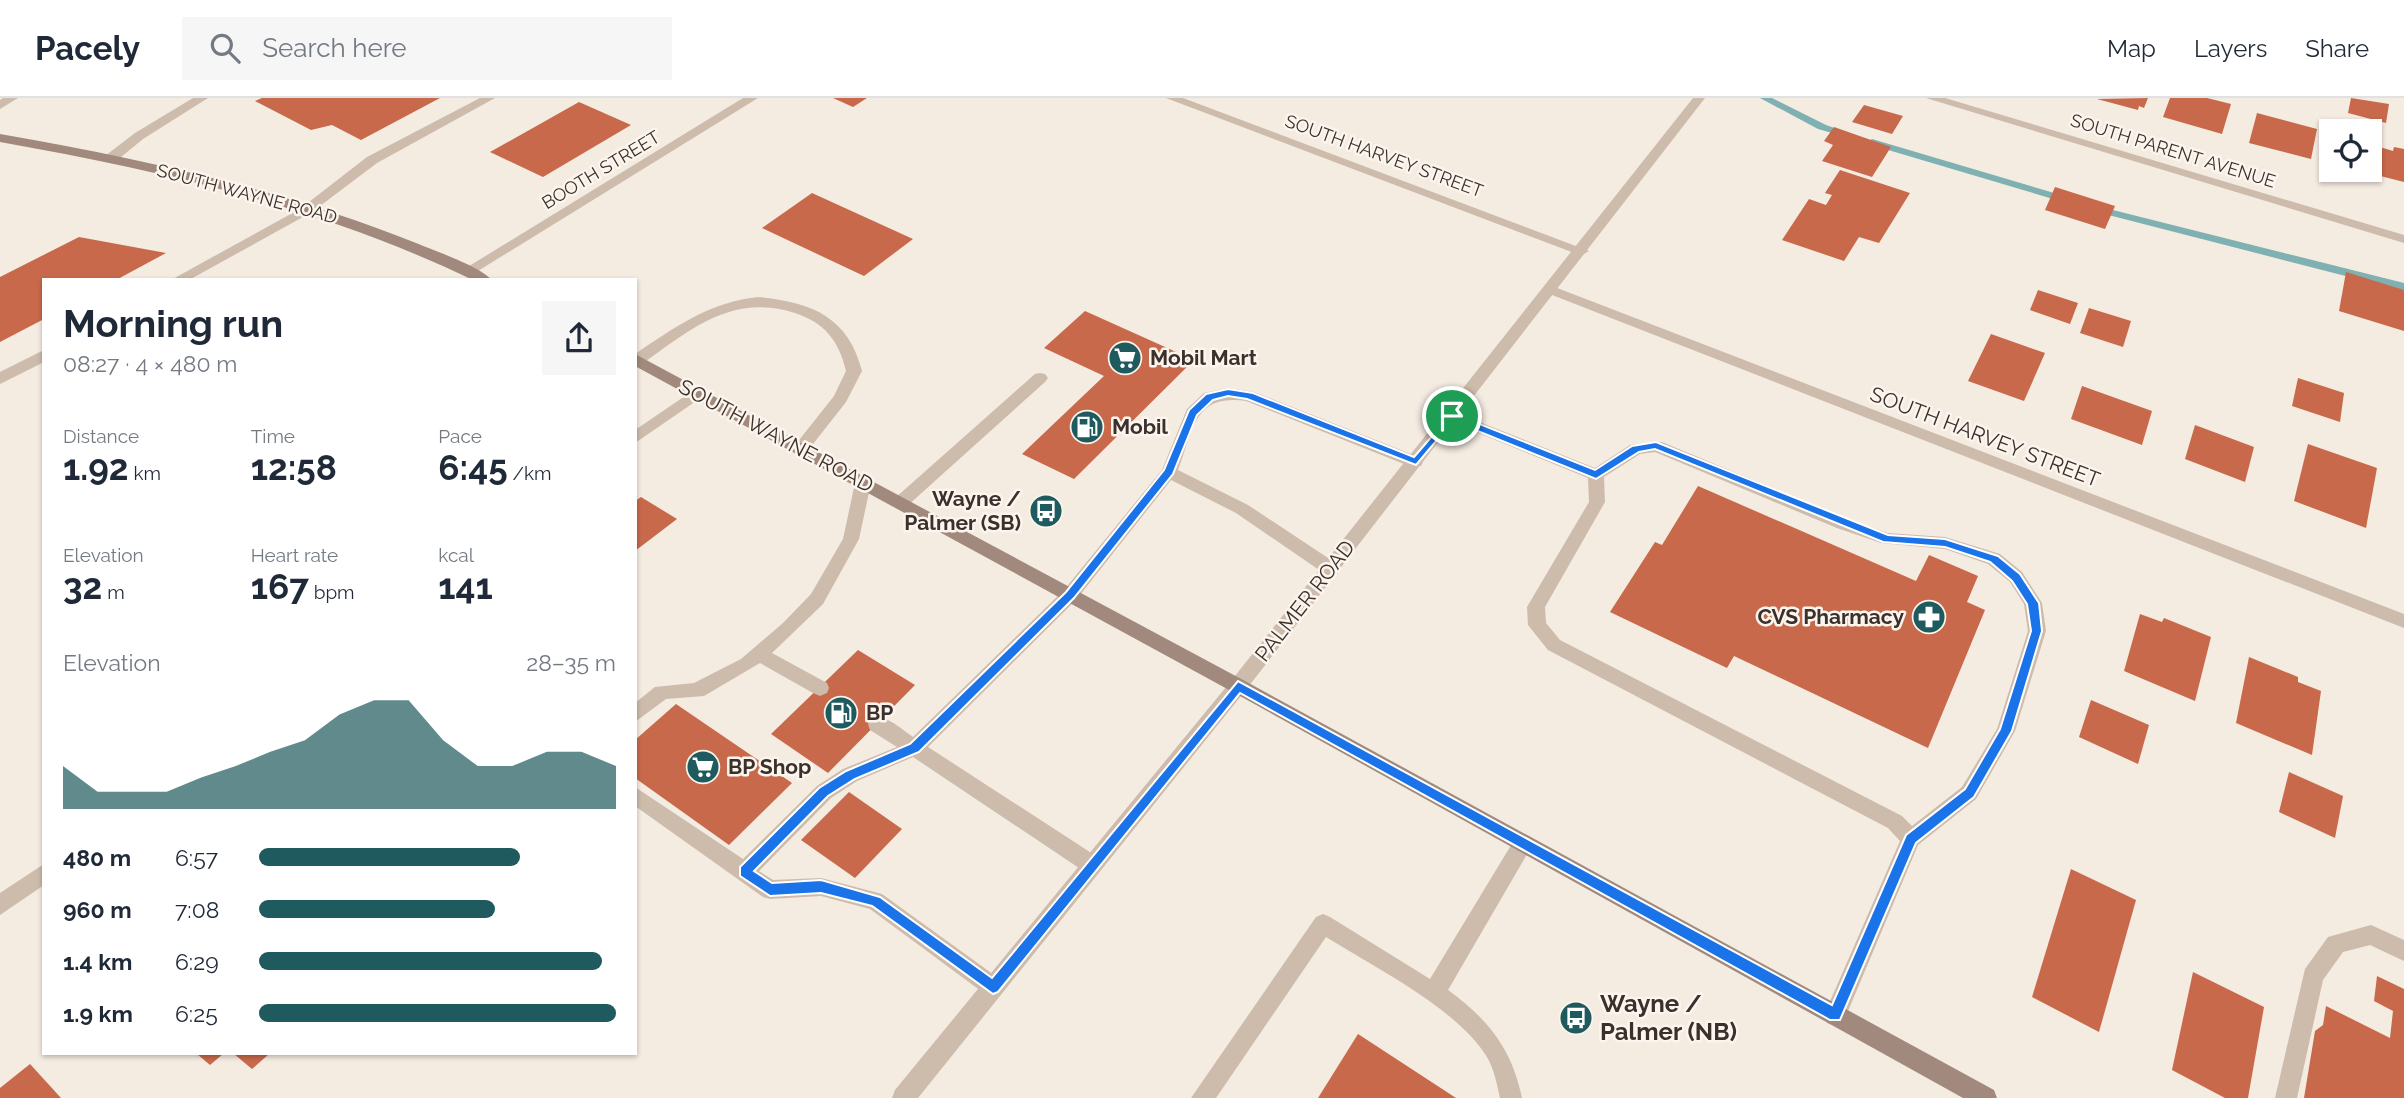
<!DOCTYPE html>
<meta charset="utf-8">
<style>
:root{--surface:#fff;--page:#f6f6f7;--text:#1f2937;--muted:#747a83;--line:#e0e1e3;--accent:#1f5a5e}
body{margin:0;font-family:Raleway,sans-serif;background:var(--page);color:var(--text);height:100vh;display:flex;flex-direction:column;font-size:26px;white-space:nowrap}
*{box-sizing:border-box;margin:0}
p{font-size:23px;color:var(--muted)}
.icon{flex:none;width:38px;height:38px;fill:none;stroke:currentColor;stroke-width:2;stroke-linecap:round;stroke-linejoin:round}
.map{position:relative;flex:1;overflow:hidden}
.details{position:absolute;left:42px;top:180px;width:595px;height:777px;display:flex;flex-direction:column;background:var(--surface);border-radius:0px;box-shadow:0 2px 5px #0004}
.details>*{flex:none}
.tools{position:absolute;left:2319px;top:21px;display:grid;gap:14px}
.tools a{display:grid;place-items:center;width:63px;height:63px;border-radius:0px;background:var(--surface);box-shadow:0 2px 5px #0004;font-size:35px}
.pin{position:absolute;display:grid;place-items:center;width:60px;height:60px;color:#fff;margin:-30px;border:4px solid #fff;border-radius:50%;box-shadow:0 2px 7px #0007}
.round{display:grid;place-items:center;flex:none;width:74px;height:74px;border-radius:0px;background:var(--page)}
.head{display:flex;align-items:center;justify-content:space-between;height:119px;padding:0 21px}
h1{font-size:38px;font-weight:700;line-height:52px}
.figures{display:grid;grid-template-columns:repeat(3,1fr);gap:10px;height:119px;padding:7px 21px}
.figures div{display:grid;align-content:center}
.figures b{font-size:35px;font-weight:700}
.figures small{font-size:19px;font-weight:400}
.figures p{font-size:19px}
.chart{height:196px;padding:14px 21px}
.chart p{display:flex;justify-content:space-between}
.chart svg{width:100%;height:126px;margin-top:7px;fill:var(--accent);opacity:.7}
ul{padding:0 21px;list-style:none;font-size:23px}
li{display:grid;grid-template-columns:112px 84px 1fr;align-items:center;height:52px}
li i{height:18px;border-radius:9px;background:var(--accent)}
header{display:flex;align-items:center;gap:42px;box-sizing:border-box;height:98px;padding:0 35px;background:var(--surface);border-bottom:2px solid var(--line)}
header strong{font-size:33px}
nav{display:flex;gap:38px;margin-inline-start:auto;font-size:24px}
.search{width:490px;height:63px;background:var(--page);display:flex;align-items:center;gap:18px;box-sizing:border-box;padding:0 24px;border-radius:0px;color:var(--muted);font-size:26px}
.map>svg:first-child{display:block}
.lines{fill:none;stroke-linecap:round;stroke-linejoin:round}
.stream{fill:#7fb0b2;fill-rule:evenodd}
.building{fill:#c8694b}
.service{fill:#cdbbac;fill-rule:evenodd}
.minor{fill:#cdbbac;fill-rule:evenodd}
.tertiary{fill:#cdbbac;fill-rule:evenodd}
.secondary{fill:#a18a7d;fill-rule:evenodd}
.route{fill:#1a73e8;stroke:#fff;stroke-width:2;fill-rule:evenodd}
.labels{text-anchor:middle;stroke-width:5;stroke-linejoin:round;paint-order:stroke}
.far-street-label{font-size:18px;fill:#3b302b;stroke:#fbf5ee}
.poi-label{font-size:21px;font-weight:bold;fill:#3b302b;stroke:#fbf5ee;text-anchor:start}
.street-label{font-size:21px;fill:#3b302b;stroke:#fbf5ee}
.near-poi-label{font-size:24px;font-weight:bold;fill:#3b302b;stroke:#fbf5ee;text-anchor:start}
</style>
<header>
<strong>Pacely</strong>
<div class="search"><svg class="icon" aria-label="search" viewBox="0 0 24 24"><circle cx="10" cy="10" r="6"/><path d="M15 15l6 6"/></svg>Search here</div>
<nav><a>Map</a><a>Layers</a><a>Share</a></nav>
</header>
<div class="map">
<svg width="2404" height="1000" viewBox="0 0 2404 1000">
<rect width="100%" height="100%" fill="#f4ebe1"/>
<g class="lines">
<g class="stream">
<polygon points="1760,0 1772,0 1826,27 1854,37 1849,40 1818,31"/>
<polygon points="1872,41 2071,100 2072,102 2071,104 2063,104 1868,46 1867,44"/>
<polygon points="2093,107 2404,185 2404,193 2089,112 2089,108"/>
</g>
</g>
<g class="building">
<polygon points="262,0 440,0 361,42 332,27 311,32 255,3"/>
<polygon points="833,0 867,0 853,9"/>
<polygon points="2148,0 2144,10 2139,8 2138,12 2097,1"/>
<polygon points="2170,0 2207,0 2231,6 2222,36 2163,19"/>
<polygon points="2351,0 2389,6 2386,25 2348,15"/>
<polygon points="579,4 631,27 543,79 490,54"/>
<polygon points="1864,7 1903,18 1892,36 1852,24"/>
<polygon points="2257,15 2317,31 2311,61 2249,45"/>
<polygon points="1834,29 1891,49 1872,79 1822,63 1833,47 1824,43"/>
<polygon points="2370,46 2393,53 2394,49 2404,51 2404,84 2361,73 2370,72"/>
<polygon points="1840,72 1910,95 1879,145 1859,139 1844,163 1782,142 1809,101 1826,107 1832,97 1825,95"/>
<polygon points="2055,89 2115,108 2105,131 2045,112"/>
<polygon points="812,95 913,141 864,178 762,130"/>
<polygon points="79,139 166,155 116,182 44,182 44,221 0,244 0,179"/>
<polygon points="2346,174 2404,192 2404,233 2339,213"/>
<polygon points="2038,192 2078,205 2070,226 2030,212"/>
<polygon points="2089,210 2131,223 2123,249 2080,235"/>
<polygon points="1085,213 1194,262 1074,381 1022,356 1104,278 1044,250"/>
<polygon points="1991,236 2045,255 2024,303 1968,283"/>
<polygon points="2298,280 2344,295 2340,324 2292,308"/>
<polygon points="2082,288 2152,313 2142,347 2071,321"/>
<polygon points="2195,327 2254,349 2245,384 2185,361"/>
<polygon points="2308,346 2377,370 2366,430 2294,403"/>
<polygon points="1698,388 1916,483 1929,457 1978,478 1967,504 1985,512 1928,650 1734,558 1727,570 1610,514 1655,444 1662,447"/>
<polygon points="641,399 677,421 635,453 635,403"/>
<polygon points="2140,516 2162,524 2164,520 2211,539 2195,603 2124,573"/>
<polygon points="858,552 915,587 828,675 771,636"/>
<polygon points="2249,559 2298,579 2298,584 2321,593 2312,657 2236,625"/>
<polygon points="2091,602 2149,627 2138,666 2079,639"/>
<polygon points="676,606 792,685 729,747 635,680 635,642"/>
<polygon points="2289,674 2343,698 2335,740 2279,714"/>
<polygon points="849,694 902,731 855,780 801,742"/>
<polygon points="2071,771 2136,802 2099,934 2032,899"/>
<polygon points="2193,874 2264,909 2248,1000 2225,1000 2172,972"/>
<polygon points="2377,878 2404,891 2404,1000 2304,1000 2315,933 2323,927 2326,908 2390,940 2393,913 2374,903"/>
<polygon points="1358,936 1456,1000 1318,1000"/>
<polygon points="197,956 223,956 210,967"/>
<polygon points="234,956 269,956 252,971"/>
<polygon points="30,966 61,1000 0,1000 0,990"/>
</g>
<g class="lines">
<g class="service">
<polygon points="3,0 18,0 0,11 0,2"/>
<polygon points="193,0 208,0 143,41 115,64 105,64 105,58 135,35"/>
<polygon points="480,0 495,0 377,65 312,114 302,114 300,111 367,59"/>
<path d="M758,199C811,204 848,218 862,273L846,304L806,355L800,357L792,351L834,298L846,273C839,243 825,225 795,215C732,195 691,231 642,266H635V256C675,229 710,204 758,199Z"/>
<polygon points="1040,275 1045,276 1048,280 1045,284 906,409 894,409 892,405 894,401 1035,276"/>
<path d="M1228,290L1254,294L1421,360L1423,364L1421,368H1409L1246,303C1194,295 1193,332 1178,372L1248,407L1337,466L1340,471L1337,476H1325L1236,415L1171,382L1076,502L928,649L1099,760L1102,767L1099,774L1092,776L1085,774L913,659L857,683L831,700L759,773L773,782L821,780L882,796L1001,882L1004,889L1001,896L993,899L985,896L870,811L821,798L770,801L763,799L635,708V689L743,761L817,688L843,671L897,649L870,632L868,626L870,620C885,615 901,631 913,639L1064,492L1162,372L1187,311L1204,295Z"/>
<path d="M1452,313L1595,370L1630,347L1662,344L1849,422L1888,435L1945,439L2000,456L2022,474L2042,505L2046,533L2015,633L1976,701L1918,747L1843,925L1835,928L1827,925L1824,917L1900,743L1888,730L1548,552L1528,527L1527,509L1589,404L1588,380L1447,322L1444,318L1447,314ZM1655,354L1837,430L1881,445L1945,451L1988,466L2010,484L2024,506L2028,533L1997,631L1962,689L1912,728L1902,718L1560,542L1546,525L1545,509L1605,404L1604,379L1640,356Z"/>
<polygon points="863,379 871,385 859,441 823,506 772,555 827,585 829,590 827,595 820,598 813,595 760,565 704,598 666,601 635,624 635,605 655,589 694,585 741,561 783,525 811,496 843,441 855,385"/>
<path d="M1523,736L1530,739L1533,745L1530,751L1448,892C1488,921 1512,951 1522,1000H1500C1497,986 1494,971 1487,959C1458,911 1374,869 1326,839L1216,1000H1191L1316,819L1323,816L1330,819L1430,881L1516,739Z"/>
<polygon points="2371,827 2404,842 2404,863 2370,847 2343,854 2323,882 2297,1000 2275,1000 2305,871 2328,839"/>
</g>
<g class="minor">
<polygon points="743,0 758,0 473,176 468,177 461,173"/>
<polygon points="1166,0 1183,0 1589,153 1582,157 1577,156"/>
<polygon points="1926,0 1945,0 2404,137 2404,145"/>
<polygon points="307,107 312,108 312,114 189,182 171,182"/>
<polygon points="1552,188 2404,516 2404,530 1547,195 1545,192"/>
<polygon points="44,252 44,264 0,286 0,274"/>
<polygon points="697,290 702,291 705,295 702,299 635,345 635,332"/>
<polygon points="44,766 44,787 0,817 0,795"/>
</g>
<polygon class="tertiary" points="1693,0 1705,0 1245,593 918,1000 892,1000 895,992 1231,583"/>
<g class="secondary">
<path d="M0,36C142,61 282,91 416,145C435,153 479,168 492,182H473C323,110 164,73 0,44Z"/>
<polygon points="635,256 1245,583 1994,992 1997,1000 1963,1000 1231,593 635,268"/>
</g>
</g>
<path class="route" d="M1228,291L1253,295L1414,359L1452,315L1595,372L1632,348L1656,344L1888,437L1945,441L1998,458L2020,476L2039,505L2042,533L2012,633L1974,699L1916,745L1840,922H1830L1240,595L998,894L993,896L872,808L821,795L770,798L740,778V769L819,690L846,673L910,646L1066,494L1164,372L1189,312L1206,296ZM1228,298L1247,301L1416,367L1453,323L1596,381L1639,354L1655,351L1883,444L1945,449L1990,464L2012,483L2027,506L2031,533L2000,631L1965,691L1906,737L1832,907L1238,583L992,880L880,799L821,782L772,785L754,773L828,698L855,681L919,654L1074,500L1173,376L1197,317L1213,302Z"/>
<defs>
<symbol id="supermarket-disc" viewBox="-11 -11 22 22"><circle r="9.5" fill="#1f5a5e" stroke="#fbf5ee"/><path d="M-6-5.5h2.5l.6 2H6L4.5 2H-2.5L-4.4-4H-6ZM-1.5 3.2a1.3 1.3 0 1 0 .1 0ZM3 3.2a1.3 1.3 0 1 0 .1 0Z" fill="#fff"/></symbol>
<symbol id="fuel-disc" viewBox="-11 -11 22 22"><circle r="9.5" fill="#1f5a5e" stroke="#fbf5ee"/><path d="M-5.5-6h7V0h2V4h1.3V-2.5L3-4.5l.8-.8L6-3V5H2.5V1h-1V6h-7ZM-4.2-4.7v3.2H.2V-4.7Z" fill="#fff"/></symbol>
<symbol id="bus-disc" viewBox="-11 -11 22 22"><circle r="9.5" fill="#1f5a5e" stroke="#fbf5ee"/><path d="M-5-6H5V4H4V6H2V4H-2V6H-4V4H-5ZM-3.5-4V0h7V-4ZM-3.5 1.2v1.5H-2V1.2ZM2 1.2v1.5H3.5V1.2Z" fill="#fff"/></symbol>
<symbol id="pharmacy-disc" viewBox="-11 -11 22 22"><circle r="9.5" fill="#1f5a5e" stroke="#fbf5ee"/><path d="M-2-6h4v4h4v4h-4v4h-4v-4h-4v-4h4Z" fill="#fff"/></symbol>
</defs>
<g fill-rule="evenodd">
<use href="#supermarket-disc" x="1106" y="241" width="38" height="38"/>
<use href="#fuel-disc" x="1068" y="310" width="38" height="38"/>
<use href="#bus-disc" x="1027" y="394" width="38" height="38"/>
<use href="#pharmacy-disc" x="1910" y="500" width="38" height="38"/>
<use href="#fuel-disc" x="822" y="596" width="38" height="38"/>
<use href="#supermarket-disc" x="684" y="650" width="38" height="38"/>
<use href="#bus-disc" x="1557" y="901" width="38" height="38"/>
</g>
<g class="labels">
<g class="far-street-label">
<text transform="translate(2173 53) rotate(17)" y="6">SOUTH PARENT AVENUE</text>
<text transform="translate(1384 58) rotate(20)" y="6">SOUTH HARVEY STREET</text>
<text transform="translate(601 72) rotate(-31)" y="6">BOOTH STREET</text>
<text transform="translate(247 96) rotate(15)" y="6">SOUTH WAYNE ROAD</text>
</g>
<g class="poi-label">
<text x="1150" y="267">Mobil Mart</text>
<text x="1112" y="336">Mobil</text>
<text x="1021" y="408" text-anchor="end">Wayne /<tspan x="1021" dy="24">Palmer (SB)</tspan></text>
<text x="1904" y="526" text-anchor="end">CVS Pharmacy</text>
<text x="866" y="622">BP</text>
<text x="728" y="676">BP Shop</text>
</g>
<g class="street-label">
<text transform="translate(776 338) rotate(28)" y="7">SOUTH WAYNE ROAD</text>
<text transform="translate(1985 339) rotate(21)" y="7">SOUTH HARVEY STREET</text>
<text transform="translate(1305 503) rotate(-52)" y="7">PALMER ROAD</text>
</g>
<g class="near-poi-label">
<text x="1600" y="914">Wayne /<tspan x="1600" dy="28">Palmer (NB)</tspan></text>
</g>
</g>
</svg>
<div class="tools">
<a><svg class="icon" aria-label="locate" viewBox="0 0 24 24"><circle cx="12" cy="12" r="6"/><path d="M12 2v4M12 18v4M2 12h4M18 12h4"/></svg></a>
</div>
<div class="pin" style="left:1452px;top:318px;background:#1e9e55"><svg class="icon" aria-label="arrive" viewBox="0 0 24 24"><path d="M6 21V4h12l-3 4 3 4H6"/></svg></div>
<section class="details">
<div class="head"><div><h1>Morning run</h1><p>08:27 · 4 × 480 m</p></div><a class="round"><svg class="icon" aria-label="share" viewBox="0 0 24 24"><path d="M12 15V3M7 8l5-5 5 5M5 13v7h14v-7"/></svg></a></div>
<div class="figures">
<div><p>Distance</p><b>1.92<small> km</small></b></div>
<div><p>Time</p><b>12:58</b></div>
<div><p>Pace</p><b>6:45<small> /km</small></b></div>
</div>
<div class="figures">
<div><p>Elevation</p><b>32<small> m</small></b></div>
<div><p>Heart rate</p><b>167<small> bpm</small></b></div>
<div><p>kcal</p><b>141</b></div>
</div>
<div class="chart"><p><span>Elevation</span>28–35 m</p>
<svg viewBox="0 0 160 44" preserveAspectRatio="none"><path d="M0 44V29L10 38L20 38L30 38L40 33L50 29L60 24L70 20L80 11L90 6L100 6L110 20L120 29L130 29L140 24L150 24L160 29V44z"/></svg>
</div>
<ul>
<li><b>480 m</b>6:57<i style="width:73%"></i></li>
<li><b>960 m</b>7:08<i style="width:66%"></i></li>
<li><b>1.4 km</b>6:29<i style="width:96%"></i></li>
<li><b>1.9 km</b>6:25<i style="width:100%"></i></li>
</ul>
</section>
</div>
